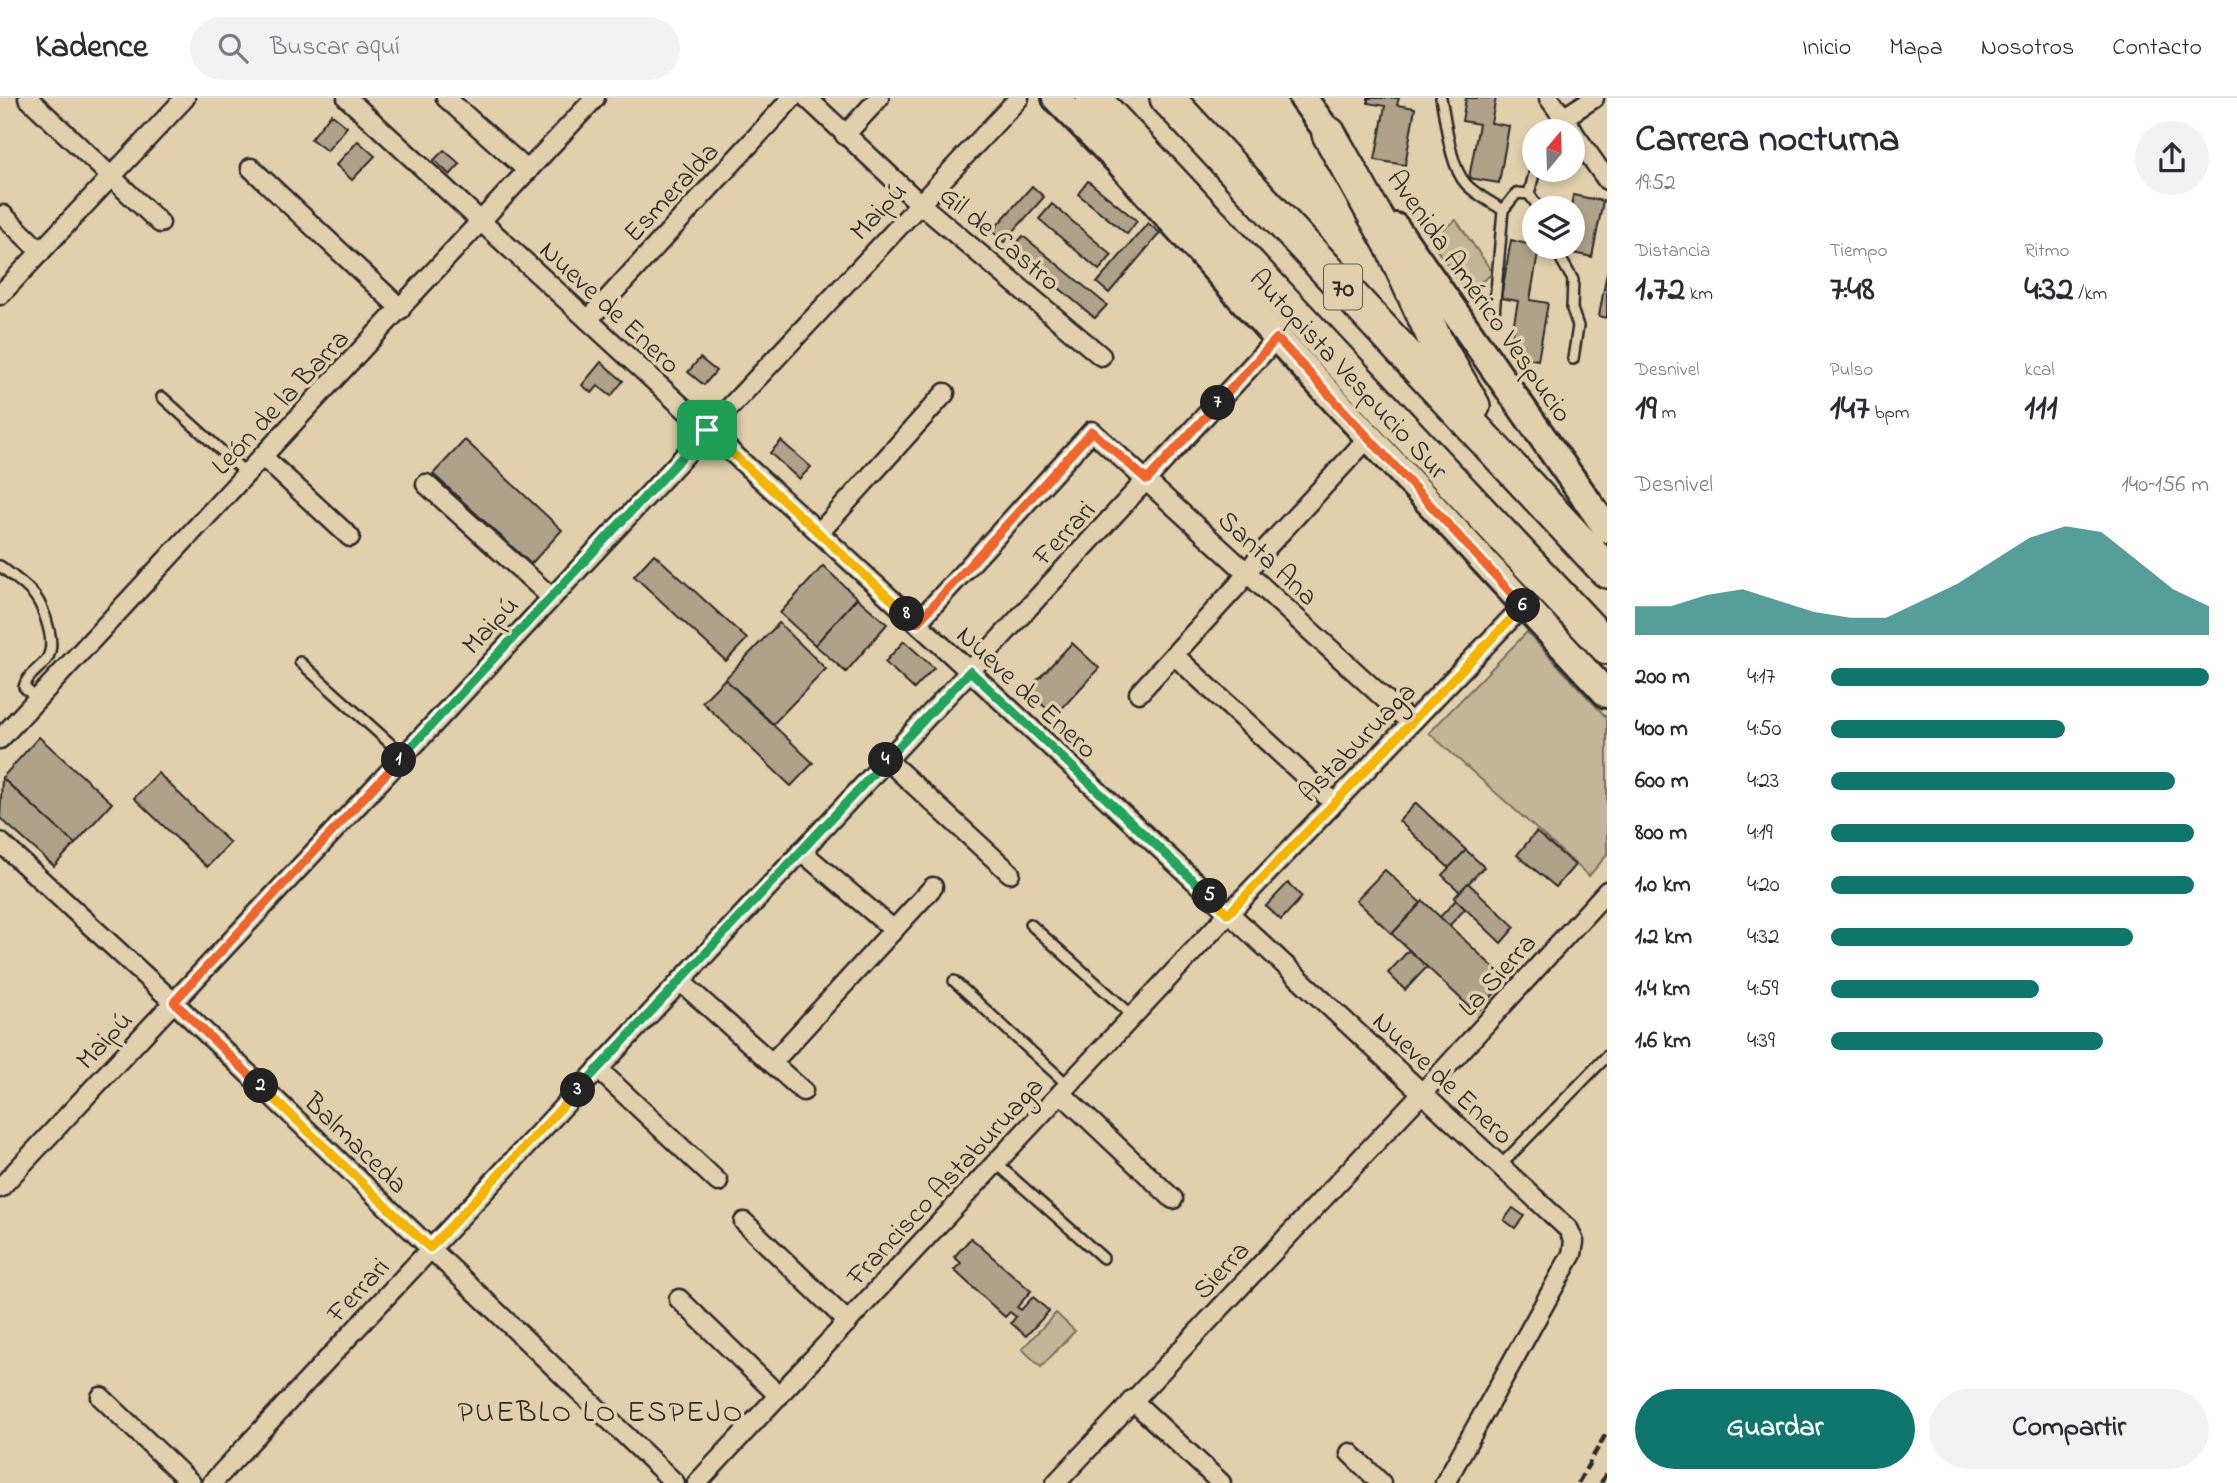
<!DOCTYPE html>
<html lang="es">
<meta charset="utf-8">
<style>
:root{--surface:#fff;--page:#f2f2f3;--text:#2b2b33;--muted:#7c7c81;--line:#e1e1e2;--accent:#0f766e}
body{margin:0;font-family:"Indie Flower",sans-serif;background:var(--page);color:var(--text);height:100vh;display:flex;flex-direction:column;font-size:26px;white-space:nowrap}
*{box-sizing:border-box;margin:0}
p{font-size:23px;color:var(--muted)}
.icon{flex:none;width:38px;height:38px;fill:none;stroke:currentColor;stroke-width:2;stroke-linecap:round;stroke-linejoin:round}
.map{position:relative;flex:1;overflow:hidden}
.drawer{display:flex;flex-direction:column;background:var(--surface);width:630px}
.drawer>*{flex:none}
.needle{width:46px;rotate:19deg}
.fabs{position:absolute;left:1522px;top:21px;display:grid;gap:14px}
.fabs a{display:grid;place-items:center;width:63px;height:63px;border-radius:50%;background:var(--surface);box-shadow:0 4px 10px #0003;font-size:35px}
.pin{position:absolute;display:grid;place-items:center;width:60px;height:60px;color:#fff;margin:-30px;border-radius:14px;box-shadow:0 4px 10px #0006}
.km{position:absolute;width:35px;height:35px;margin:-18px;border-radius:50%;background:#222;color:#fff;font-size:19px;line-height:35px;text-align:center}
.round{display:grid;place-items:center;flex:none;width:74px;height:74px;border-radius:37px;background:var(--page)}
.head{display:flex;align-items:center;justify-content:space-between;height:119px;padding:0 28px}
h1{font-size:38px;font-weight:800;line-height:52px}
.stats{display:grid;grid-template-columns:repeat(3,1fr);gap:10px;height:119px;padding:7px 28px}
.stats div{display:grid;align-content:center}
.stats b{font-size:35px;font-weight:800}
.stats small{font-size:19px;font-weight:400}
.stats p{font-size:19px}
.chart{height:196px;padding:14px 28px}
.chart p{display:flex;justify-content:space-between}
.chart svg{width:100%;height:126px;margin-top:7px;fill:var(--accent);opacity:.7}
.cta{display:flex;gap:14px;margin-top:auto;padding:14px 28px}
.cta a{flex:1;height:80px;border-radius:42px;background:var(--accent);color:#fff;font-size:28px;font-weight:800;line-height:80px;text-align:center}
.cta a+a{background:var(--page);color:var(--text)}
ul{padding:0 28px;list-style:none;font-size:23px}
li{display:grid;grid-template-columns:112px 84px 1fr;align-items:center;height:52px}
li i{height:18px;border-radius:9px;background:var(--accent)}
header{display:flex;align-items:center;gap:42px;box-sizing:border-box;height:98px;padding:0 35px;background:var(--surface);border-bottom:2px solid var(--line)}
header strong{font-size:33px}
nav{display:flex;gap:38px;margin-inline-start:auto;font-size:24px}
.search{width:490px;height:63px;background:var(--page);display:flex;align-items:center;gap:18px;box-sizing:border-box;padding:0 24px;border-radius:38px;color:var(--muted);font-size:26px}
main{display:flex;flex:1;min-height:0}
.map>svg:first-child{display:block}
.green{fill:#c4b598;stroke:#787062;stroke-width:2}
.building{fill:#afa289;stroke:#2b2b2b;stroke-width:2}
.lines{fill:none;stroke-linecap:round;stroke-linejoin:round}
.service-casing{stroke:#2b2b2b;stroke-width:14}
.minor-casing{stroke:#2b2b2b;stroke-width:23}
.secondary-casing{stroke:#2b2b2b;stroke-width:32}
.motorway-casing{stroke:#2b2b2b;stroke-width:38}
.service{stroke:#e2d0ad;stroke-width:9}
.minor{stroke:#e2d0ad;stroke-width:18}
.secondary{stroke:#e2d0ad;stroke-width:26}
.motorway{stroke:#e2d0ad;stroke-width:33}
.rail{stroke:#2b2b2b;stroke-width:4.5;stroke-dasharray:10 5;stroke-linecap:butt}
.split-1-casing{stroke:#fff;stroke-width:14}
.split-2-casing{stroke:#fff;stroke-width:14}
.split-3-casing{stroke:#fff;stroke-width:14}
.split-4-casing{stroke:#fff;stroke-width:14}
.split-5-casing{stroke:#fff;stroke-width:14}
.split-6-casing{stroke:#fff;stroke-width:14}
.split-7-casing{stroke:#fff;stroke-width:14}
.split-8-casing{stroke:#fff;stroke-width:14}
.split-9-casing{stroke:#fff;stroke-width:14}
.split-1{stroke:#22a559;stroke-width:9}
.split-2{stroke:#f0652b;stroke-width:9}
.split-3{stroke:#f5b400;stroke-width:9}
.split-4{stroke:#22a559;stroke-width:9}
.split-5{stroke:#22a559;stroke-width:9}
.split-6{stroke:#f5b400;stroke-width:9}
.split-7{stroke:#f0652b;stroke-width:9}
.split-8{stroke:#f0652b;stroke-width:9}
.split-9{stroke:#f5b400;stroke-width:9}
.labels{text-anchor:middle;stroke-width:7;stroke-linejoin:round;paint-order:stroke}
.shield{fill:#e2d0ad;stroke:#625c52;stroke-width:2}
.shield-label{font-size:26px;font-weight:bold;fill:#2b2b2b}
.street-label{font-size:28px;fill:#2b2b2b;stroke:#e2d0ad}
.neighbourhood-label{font-size:30px;letter-spacing:2px;fill:#2b2b2b;stroke:#e2d0ad}
</style>
<header>
<strong>Kadence</strong>
<div class="search"><svg class="icon" aria-label="search" viewBox="0 0 24 24"><circle cx="10" cy="10" r="6"/><path d="M15 15l6 6"/></svg>Buscar aquí</div>
<nav><a>Inicio</a><a>Mapa</a><a>Nosotros</a><a>Contacto</a></nav>
</header>
<main>
<div class="map">
<svg width="1607" height="1385" viewBox="0 0 1607 1385">
<rect width="100%" height="100%" fill="#e2d0ad"/>
<filter id="ink" filterUnits="userSpaceOnUse"><feTurbulence type="fractalNoise" baseFrequency=".0143" numOctaves="2"/><feDisplacementMap in="SourceGraphic" scale="14" xChannelSelector="R" yChannelSelector="G"/><feConvolveMatrix kernelMatrix="1 2 1 2 8 2 1 2 1" color-interpolation-filters="sRGB"/></filter>
<g filter="url(#ink)">
<g class="green">
<polygon points="1456,122 1493,175 1467,194 1429,141"/>
<polygon points="1527,534 1607,620 1607,757 1589,778 1429,635"/>
<polygon points="1056,1215 1075,1233 1041,1269 1022,1251"/>
</g>
<g class="building">
<polygon points="1368,0 1399,0 1397,7 1415,10 1405,67 1375,62 1385,8 1368,5"/>
<polygon points="1466,0 1496,0 1491,25 1509,28 1499,85 1469,80 1479,26 1462,23"/>
<polygon points="331,16 347,29 327,53 311,41"/>
<polygon points="358,43 375,58 352,82 336,67"/>
<polygon points="444,52 460,66 450,77 434,62"/>
<polygon points="1088,83 1137,123 1127,136 1078,96"/>
<polygon points="1032,88 1044,99 1004,144 992,133"/>
<polygon points="1573,97 1603,103 1592,159 1563,153 1564,149 1573,149 1573,110 1571,110"/>
<polygon points="1052,106 1112,157 1099,172 1039,121"/>
<polygon points="1148,125 1160,135 1109,195 1097,185"/>
<polygon points="1023,138 1107,207 1095,220 1012,151"/>
<polygon points="1511,142 1539,149 1530,202 1548,205 1538,262 1508,257 1518,203 1501,200"/>
<polygon points="1607,174 1607,220 1599,218"/>
<polygon points="700,260 716,273 704,287 688,274"/>
<polygon points="601,264 623,283 611,298 598,288 592,295 582,287"/>
<polygon points="465,342 562,432 531,466 433,376"/>
<polygon points="781,343 811,369 799,381 770,355"/>
<polygon points="654,456 747,541 726,563 634,478"/>
<polygon points="823,468 857,500 815,547 780,515"/>
<polygon points="857,500 887,526 846,574 815,547"/>
<polygon points="779,525 826,571 773,626 725,581"/>
<polygon points="904,543 934,570 914,591 885,564"/>
<polygon points="1072,545 1099,570 1055,618 1027,593"/>
<polygon points="725,581 813,665 791,688 702,604"/>
<polygon points="39,639 112,705 75,746 2,680"/>
<polygon points="158,675 230,745 207,769 134,700"/>
<polygon points="2,680 75,746 54,768 0,720"/>
<polygon points="1416,705 1466,752 1449,770 1399,723"/>
<polygon points="1536,734 1575,767 1556,789 1517,757"/>
<polygon points="1466,752 1484,769 1460,794 1442,777"/>
<polygon points="1385,772 1421,805 1392,836 1356,802"/>
<polygon points="1288,785 1302,799 1281,822 1266,808"/>
<polygon points="1468,785 1515,829 1501,845 1454,800"/>
<polygon points="1456,802 1465,811 1449,828 1440,819"/>
<polygon points="1423,803 1507,882 1476,915 1392,836"/>
<polygon points="1409,852 1427,869 1405,892 1388,875"/>
<polygon points="1513,1110 1524,1118 1515,1130 1504,1122"/>
<polygon points="971,1140 1031,1193 1017,1209 1021,1212 1033,1199 1049,1213 1026,1238 1011,1225 1016,1219 1010,1214 1005,1219 954,1172 961,1165 954,1159"/>
</g>
<g class="lines">
<defs>
<g id="service">
<path d="M1441,0C1446,24 1450,69 1466,86C1476,97 1491,104 1503,112"/>
<polyline points="1550,33 1563,20"/>
<polyline points="1535,72 1529,96 1539,110"/>
<polyline points="1554,149 1573,182 1572,211 1578,228 1573,261"/>
<polyline points="1494,216 1503,112 1517,95 1529,96"/>
<polyline points="162,299 247,376"/>
<path d="M0,468C29,491 40,494 49,532C51,540 52,551 48,559C42,570 27,576 24,589L37,601"/>
<polyline points="300,564 403,657"/>
<polyline points="1030,826 1133,918"/>
<polyline points="954,883 1068,987"/>
<polyline points="996,1065 1103,1160"/>
<polyline points="1501,1067 1607,958"/>
</g>
<g id="minor">
<polyline points="28,0 160,125"/>
<polyline points="347,0 979,582 1569,1132 1574,1144 1572,1156 1445,1385"/>
<polyline points="446,0 528,73"/>
<polyline points="807,0 919,105 1101,258"/>
<polyline points="1549,0 1573,33"/>
<polyline points="1563,20 1594,0"/>
<polyline points="1573,34 1607,82"/>
<polyline points="845,37 879,0"/>
<polyline points="251,70 401,211"/>
<polyline points="3,117 41,154"/>
<polyline points="0,197 185,0"/>
<polyline points="588,222 792,0"/>
<polyline points="263,359 350,439"/>
<polyline points="426,386 551,499"/>
<polyline points="819,435 945,295"/>
<polyline points="917,525 1092,333 1410,624"/>
<polyline points="1174,557 1334,705"/>
<polyline points="1139,595 1237,488 1260,457 1369,339"/>
<polyline points="0,641 595,0"/>
<polyline points="887,662 1010,775"/>
<polyline points="0,744 183,913 675,1385"/>
<polyline points="801,753 894,832"/>
<polyline points="680,883 803,993"/>
<polyline points="772,965 933,789"/>
<polyline points="598,971 718,1084"/>
<polyline points="1061,995 1173,1101"/>
<polyline points="0,1090 1019,0"/>
<polyline points="744,1124 848,1224"/>
<polyline points="679,1201 779,1298"/>
<polyline points="101,1299 191,1385"/>
<polyline points="1132,1302 1221,1385"/>
<polyline points="1350,1355 1381,1385"/>
<polyline points="212,1385 970,573 1277,240"/>
<polyline points="697,1385 1228,816 1523,508"/>
<polyline points="1056,1385 1439,977 1607,793"/>
</g>
<g id="secondary">
<polyline points="1056,0 1119,64 1277,240 1607,596"/>
<polyline points="1303,0 1340,51"/>
<polyline points="1395,129 1607,431"/>
</g>
<g id="motorway">
<polyline points="1093,0 1607,549"/>
<polyline points="1167,0 1607,473"/>
<polyline points="1329,36 1391,146 1437,246 1473,308"/>
</g>
</defs>
<use href="#service" class="service-casing"/>
<use href="#minor" class="minor-casing"/>
<use href="#secondary" class="secondary-casing"/>
<use href="#motorway" class="motorway-casing"/>
<use href="#service" class="service"/>
<use href="#minor" class="minor"/>
<use href="#secondary" class="secondary"/>
<use href="#motorway" class="motorway"/>
<g class="rail">
<polyline points="1578,1385 1607,1334"/>
<polyline points="1601,1385 1607,1374"/>
</g>
</g>
</g>
<g class="lines" filter="url(#ink)">
<defs>
<polyline id="split-1" points="399,662 707,332"/>
<polyline id="split-2" points="261,988 174,904 399,662"/>
<polyline id="split-3" points="261,988 430,1150 578,992"/>
<polyline id="split-4" points="578,992 886,662"/>
<polyline id="split-5" points="886,662 970,573 1210,798"/>
<polyline id="split-6" points="1210,798 1228,816 1523,508"/>
<polyline id="split-7" points="1218,305 1277,240 1523,508"/>
<polyline id="split-8" points="907,516 917,525 1092,333 1147,382 1218,305"/>
<polyline id="split-9" points="707,332 907,516"/>
</defs>
<use href="#split-1" class="split-1-casing"/>
<use href="#split-2" class="split-2-casing"/>
<use href="#split-3" class="split-3-casing"/>
<use href="#split-4" class="split-4-casing"/>
<use href="#split-5" class="split-5-casing"/>
<use href="#split-6" class="split-6-casing"/>
<use href="#split-7" class="split-7-casing"/>
<use href="#split-8" class="split-8-casing"/>
<use href="#split-9" class="split-9-casing"/>
<use href="#split-1" class="split-1"/>
<use href="#split-2" class="split-2"/>
<use href="#split-3" class="split-3"/>
<use href="#split-4" class="split-4"/>
<use href="#split-5" class="split-5"/>
<use href="#split-6" class="split-6"/>
<use href="#split-7" class="split-7"/>
<use href="#split-8" class="split-8"/>
<use href="#split-9" class="split-9"/>
</g>
<g class="labels">
<rect class="shield" x="1324" y="166.5" width="38" height="45" rx="5"/>
<g class="shield-label">
<text x="1343" y="198">70</text>
</g>
<g class="street-label">
<text transform="translate(670 93) rotate(-47)" y="10">Esmeralda</text>
<text transform="translate(877 112) rotate(-47)" y="10">Maipú</text>
<text transform="translate(1001 139) rotate(40)" y="10">Gil de Castro</text>
<text transform="translate(1481 197) rotate(55)" y="10">Avenida Américo Vespucio</text>
<text transform="translate(611 208) rotate(43)" y="10">Nueve de Enero</text>
<text transform="translate(1350 275) rotate(47)" y="10">Autopista Vespucio Sur</text>
<text transform="translate(279 303) rotate(-47)" y="10">León de la Barra</text>
<text transform="translate(1063 434) rotate(-47)" y="10">Ferrari</text>
<text transform="translate(1269 459) rotate(43)" y="10">Santa Ana</text>
<text transform="translate(489 526) rotate(-47)" y="10">Maipú</text>
<text transform="translate(1028 593) rotate(43)" y="10">Nueve de Enero</text>
<text transform="translate(1356 643) rotate(-46)" y="10">Astaburuaga</text>
<text transform="translate(1496 876) rotate(-48)" y="10">La Sierra</text>
<text transform="translate(103 941) rotate(-47)" y="10">Maipú</text>
<text transform="translate(1444 979) rotate(43)" y="10">Nueve de Enero</text>
<text transform="translate(357 1044) rotate(44)" y="10">Balmaceda</text>
<text transform="translate(944 1082) rotate(-47)" y="10">Francisco Astaburuaga</text>
<text transform="translate(1220 1171) rotate(-47)" y="10">Sierra</text>
<text transform="translate(357 1191) rotate(-47)" y="10">Ferrari</text>
</g>
<g class="neighbourhood-label">
<text x="601" y="1323">PUEBLO LO ESPEJO</text>
</g>
</g>
</svg>
<div class="fabs">
<a><svg class="needle" viewBox="-14 -14 28 28"><path d="M0-13l5 13h-10z" fill="#e53935"/><path d="M0 13l5-13h-10z" fill="#7c7c81"/></svg></a>
<a><svg class="icon" aria-label="layers" viewBox="0 0 24 24"><path d="M12 4l9 5-9 5-9-5zM3 14l9 5 9-5"/></svg></a>
</div>
<div class="pin" style="left:707px;top:332px;background:#1e9e55"><svg class="icon" aria-label="arrive" viewBox="0 0 24 24"><path d="M6 21V4h12l-3 4 3 4H6"/></svg></div>
<b class="km" style="left:399px;top:662px">1</b>
<b class="km" style="left:261px;top:988px">2</b>
<b class="km" style="left:578px;top:992px">3</b>
<b class="km" style="left:886px;top:662px">4</b>
<b class="km" style="left:1210px;top:798px">5</b>
<b class="km" style="left:1523px;top:508px">6</b>
<b class="km" style="left:1218px;top:305px">7</b>
<b class="km" style="left:907px;top:516px">8</b>
</div>
<section class="drawer">
<div class="head"><div><h1>Carrera nocturna</h1><p>19:52</p></div><a class="round"><svg class="icon" aria-label="share" viewBox="0 0 24 24"><path d="M12 15V3M7 8l5-5 5 5M5 13v7h14v-7"/></svg></a></div>
<div class="stats">
<div><p>Distancia</p><b>1.72<small> km</small></b></div>
<div><p>Tiempo</p><b>7:48</b></div>
<div><p>Ritmo</p><b>4:32<small> /km</small></b></div>
</div>
<div class="stats">
<div><p>Desnivel</p><b>19<small> m</small></b></div>
<div><p>Pulso</p><b>147<small> bpm</small></b></div>
<div><p>kcal</p><b>111</b></div>
</div>
<div class="chart"><p><span>Desnivel</span>140–156 m</p>
<svg viewBox="0 0 160 44" preserveAspectRatio="none"><path d="M0 44V34L10 34L20 30L30 28L40 32L50 36L60 38L70 38L80 32L90 26L100 18L110 10L120 6L130 8L140 18L150 28L160 34V44z"/></svg>
</div>
<ul>
<li><b>200 m</b>4:17<i style="width:100%"></i></li>
<li><b>400 m</b>4:50<i style="width:62%"></i></li>
<li><b>600 m</b>4:23<i style="width:91%"></i></li>
<li><b>800 m</b>4:19<i style="width:96%"></i></li>
<li><b>1.0 km</b>4:20<i style="width:96%"></i></li>
<li><b>1.2 km</b>4:32<i style="width:80%"></i></li>
<li><b>1.4 km</b>4:59<i style="width:55%"></i></li>
<li><b>1.6 km</b>4:39<i style="width:72%"></i></li>
</ul>
<div class="cta"><a>Guardar</a><a>Compartir</a></div>
</section>
</main>
